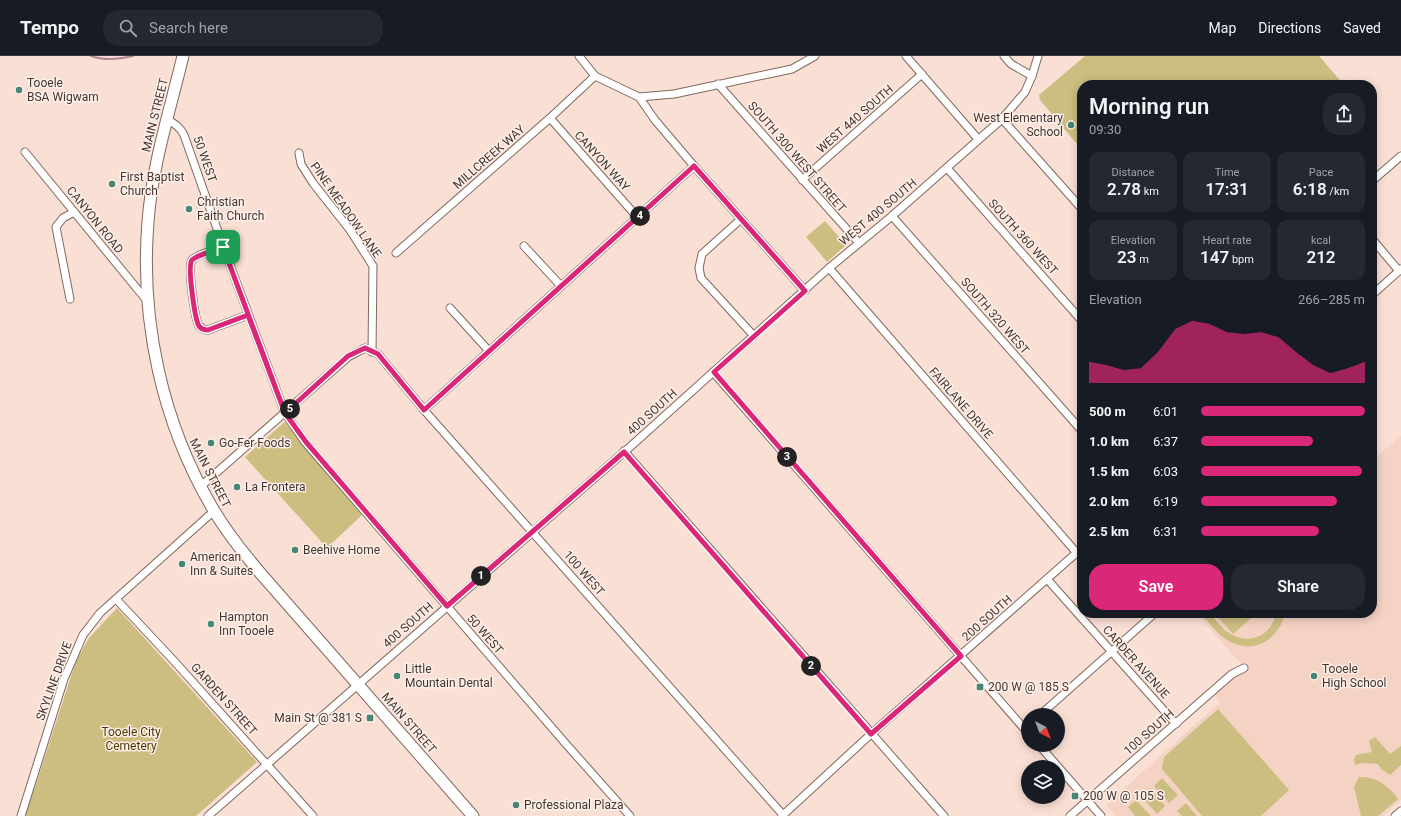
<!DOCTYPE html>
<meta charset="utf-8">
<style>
:root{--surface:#171b24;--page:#242831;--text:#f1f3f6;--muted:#9ea1a6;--line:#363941;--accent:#db2777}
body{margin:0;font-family:Roboto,sans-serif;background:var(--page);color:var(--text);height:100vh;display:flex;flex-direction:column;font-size:15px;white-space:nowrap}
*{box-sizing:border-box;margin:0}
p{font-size:13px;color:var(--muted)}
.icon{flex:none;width:22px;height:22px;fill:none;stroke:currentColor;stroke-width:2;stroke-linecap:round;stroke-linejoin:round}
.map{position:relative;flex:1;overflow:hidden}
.panel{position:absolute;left:1077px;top:24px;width:300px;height:538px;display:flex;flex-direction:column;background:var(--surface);border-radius:16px;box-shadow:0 2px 10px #0003}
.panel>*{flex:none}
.needle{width:26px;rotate:138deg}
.controls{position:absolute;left:1021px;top:652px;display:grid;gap:8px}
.controls a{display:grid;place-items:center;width:44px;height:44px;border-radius:50%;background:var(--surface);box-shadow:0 2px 10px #0003;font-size:20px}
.pin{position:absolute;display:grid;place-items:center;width:34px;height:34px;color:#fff;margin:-17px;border-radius:8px;box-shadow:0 2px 6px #0006}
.km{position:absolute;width:20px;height:20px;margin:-10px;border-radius:50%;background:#222;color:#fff;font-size:11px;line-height:20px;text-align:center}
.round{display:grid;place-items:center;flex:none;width:42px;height:42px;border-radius:16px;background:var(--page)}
.headline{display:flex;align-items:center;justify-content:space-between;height:68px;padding:0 12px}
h1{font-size:22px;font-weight:600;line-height:30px}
.figures{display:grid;grid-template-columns:repeat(3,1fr);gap:6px;height:68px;padding:4px 12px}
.figures div{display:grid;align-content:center;border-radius:10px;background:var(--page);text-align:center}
.figures b{font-size:17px;font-weight:600}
.figures small{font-size:11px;font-weight:400}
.figures p{font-size:11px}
.chart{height:112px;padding:8px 12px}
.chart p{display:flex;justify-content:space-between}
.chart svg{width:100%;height:72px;margin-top:4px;fill:var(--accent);opacity:.7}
.primary-button{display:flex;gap:8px;margin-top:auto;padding:8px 12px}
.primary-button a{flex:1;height:46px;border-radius:16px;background:var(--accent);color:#fff;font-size:16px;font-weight:600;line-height:46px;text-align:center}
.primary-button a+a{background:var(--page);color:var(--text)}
ul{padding:0 12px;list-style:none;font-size:13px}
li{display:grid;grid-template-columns:64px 48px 1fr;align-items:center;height:30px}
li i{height:10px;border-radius:5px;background:var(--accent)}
header{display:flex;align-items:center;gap:24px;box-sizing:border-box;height:56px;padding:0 20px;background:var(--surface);border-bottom:1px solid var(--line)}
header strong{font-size:19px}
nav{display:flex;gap:22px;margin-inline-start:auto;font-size:14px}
.search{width:280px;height:36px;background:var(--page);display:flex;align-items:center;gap:10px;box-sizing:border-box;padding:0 14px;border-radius:16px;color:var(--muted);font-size:15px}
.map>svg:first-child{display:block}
.built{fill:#f4d2c4}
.green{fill:#ccbe80}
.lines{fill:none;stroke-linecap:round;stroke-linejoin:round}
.stream{stroke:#b78598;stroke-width:2}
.minor-casing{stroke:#7f685e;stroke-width:9}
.highway-casing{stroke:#7f685e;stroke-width:13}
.minor{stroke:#fff;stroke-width:7}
.highway{stroke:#fff;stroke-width:11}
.route-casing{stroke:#fff;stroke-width:8}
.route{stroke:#db2777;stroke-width:5}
.poi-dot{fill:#458676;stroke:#ffefe8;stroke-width:1.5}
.labels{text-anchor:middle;stroke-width:3;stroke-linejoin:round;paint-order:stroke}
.poi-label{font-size:12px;fill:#413732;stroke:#ffefe8;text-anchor:start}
.street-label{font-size:12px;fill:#413732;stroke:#ffefe8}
.park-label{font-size:12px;fill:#483d07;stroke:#ffefe8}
</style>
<header>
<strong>Tempo</strong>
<div class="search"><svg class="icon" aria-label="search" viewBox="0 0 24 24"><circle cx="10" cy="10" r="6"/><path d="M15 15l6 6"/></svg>Search here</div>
<nav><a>Map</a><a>Directions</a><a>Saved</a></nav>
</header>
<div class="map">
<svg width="1401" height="760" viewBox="0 0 1401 760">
<rect width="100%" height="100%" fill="#fadfd4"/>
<polygon class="built" points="1401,379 1401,744 1383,760 1116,760 1106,749 1219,647 1214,633 1241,608 1196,557 1372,557 1372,405"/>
<g class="green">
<polygon points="1085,0 1319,0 1344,29 1190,29 1184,27 1183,29 1082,29 1082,94 1040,44 1039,39"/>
<polygon points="825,165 846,189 827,206 806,181"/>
<polygon points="287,364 364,457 327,492 245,401"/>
<polygon points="117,552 257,706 196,760 24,760 36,728 76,605 89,582"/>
<path d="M1201,557H1210C1216,564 1221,572 1229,577C1249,590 1272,580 1276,557H1285V559C1276,587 1250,600 1224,582C1215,576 1208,565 1201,557Z"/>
<polygon points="1214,557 1257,557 1233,578"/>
<polygon points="1218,653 1289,734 1261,760 1202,760 1162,713 1164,701"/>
<polygon points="1375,681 1390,698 1401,690 1401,709 1390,719 1381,713 1378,708 1362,707 1355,709 1354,704 1356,699 1372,696 1369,685"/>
<path d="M1359,721C1377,721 1388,729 1398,743L1378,760H1361L1354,731Z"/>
<polygon points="1162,722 1178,739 1169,747 1154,730"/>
<polygon points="1150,732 1165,750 1157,758 1141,740"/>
<polygon points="1136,744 1151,760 1135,760 1128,751"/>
<polygon points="1186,747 1197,760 1182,760 1177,755"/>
</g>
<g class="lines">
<path class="stream" d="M91,0C104,5 120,3 133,0"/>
<defs>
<g id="minor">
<polyline points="579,0 595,20 639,41 655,64 694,110 805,235"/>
<polyline points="906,0 978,83"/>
<polyline points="1004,0 1011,8 1032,20"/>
<polyline points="718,28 859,187"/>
<polyline points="639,41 674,38 792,13 815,0"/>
<polyline points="550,62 638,162"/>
<polyline points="1002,63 1082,153"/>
<path d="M168,64C175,68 180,71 184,79L227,201L285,357L305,386L566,688L630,760"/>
<polyline points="25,96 148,246"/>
<polyline points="299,97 301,108 313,127 350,174 373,210 372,296"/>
<polyline points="947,112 1082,265"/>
<polyline points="802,124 922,18"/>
<polyline points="1372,125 1401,100"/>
<polyline points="892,160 1082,375"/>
<polyline points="741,163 702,198 699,212 701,222 754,280"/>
<polyline points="1372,183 1399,215"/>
<polyline points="524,190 561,230"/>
<path d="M223,191C216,193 197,199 192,204C187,210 195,264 199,270C202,273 205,274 208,274L248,259"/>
<polyline points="396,197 550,62 595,20"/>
<polyline points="829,212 1076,496"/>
<polyline points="1372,239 1401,213"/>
<polyline points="70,243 56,171 63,162 74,156"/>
<polyline points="450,252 489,295"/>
<polyline points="713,316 1028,677"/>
<polyline points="424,354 694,110"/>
<polyline points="624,395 944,760"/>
<polyline points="200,431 348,301 365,292 378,298 424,354 784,760"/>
<polyline points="1047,523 1176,668"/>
<polyline points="116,543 175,606 313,760"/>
<polyline points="1040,659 1155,557"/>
<polyline points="1039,689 1101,760"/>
<polyline points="21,760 64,623 83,579 100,557 214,455"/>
<polyline points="208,760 631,390 829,212 892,160 1002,63 1025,36 1032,20 1038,0"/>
<polyline points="782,760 871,678 1082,492"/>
<polyline points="1070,760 1232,618 1244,612"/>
<polyline points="1395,760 1401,755"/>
</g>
<path id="highway" d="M183,0C170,54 152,110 148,166C140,265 162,367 213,453C227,477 244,498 262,519L473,760"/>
</defs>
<use href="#minor" class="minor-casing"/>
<use href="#highway" class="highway-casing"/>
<use href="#minor" class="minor"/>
<use href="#highway" class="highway"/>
</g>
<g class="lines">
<defs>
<path id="route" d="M223,191L285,357L306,386L447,550L624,396L871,678L961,600L714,316L805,235L694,110L424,354L378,298L365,292L348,300L285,357L248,259L208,274C205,274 201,273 199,270C195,264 187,210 192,204C197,199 216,194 223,191"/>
</defs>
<use href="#route" class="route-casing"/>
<use href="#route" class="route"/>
</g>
<g class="poi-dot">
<circle cx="19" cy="34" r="4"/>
<circle cx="1071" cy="69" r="4"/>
<circle cx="112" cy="128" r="4"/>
<circle cx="189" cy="153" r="4"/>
<circle cx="211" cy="387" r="4"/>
<circle cx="237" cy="431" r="4"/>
<circle cx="295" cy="494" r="4"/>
<circle cx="182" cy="508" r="4"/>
<circle cx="211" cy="568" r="4"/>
<circle cx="397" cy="620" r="4"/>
<circle cx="1314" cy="620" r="4"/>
<rect x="976" y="627" width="8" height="8" rx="2"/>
<rect x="366" y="658" width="8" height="8" rx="2"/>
<rect x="1071" y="736" width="8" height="8" rx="2"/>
<circle cx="516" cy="749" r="4"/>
</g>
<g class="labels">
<g class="poi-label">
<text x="27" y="31">Tooele<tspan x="27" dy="14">BSA Wigwam</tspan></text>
<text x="1063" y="66" text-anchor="end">West Elementary<tspan x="1063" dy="14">School</tspan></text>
<text x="120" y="125">First Baptist<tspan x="120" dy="14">Church</tspan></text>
<text x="197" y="150">Christian<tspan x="197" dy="14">Faith Church</tspan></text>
<text x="219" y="391">Go-Fer Foods</text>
<text x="245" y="435">La Frontera</text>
<text x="303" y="498">Beehive Home</text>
<text x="190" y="505">American<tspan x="190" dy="14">Inn &amp; Suites</tspan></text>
<text x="219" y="565">Hampton<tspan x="219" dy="14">Inn Tooele</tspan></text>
<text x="405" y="617">Little<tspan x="405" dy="14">Mountain Dental</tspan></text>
<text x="1322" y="617">Tooele<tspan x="1322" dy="14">High School</tspan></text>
<text x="988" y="635">200 W @ 185 S</text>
<text x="362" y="666" text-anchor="end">Main St @ 381 S</text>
<text x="1083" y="744">200 W @ 105 S</text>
<text x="524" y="753">Professional Plaza</text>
</g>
<g class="street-label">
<text transform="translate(155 59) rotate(-76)" y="4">MAIN STREET</text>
<text transform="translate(855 63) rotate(-41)" y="4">WEST 440 SOUTH</text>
<text transform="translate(489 101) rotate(-41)" y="4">MILLCREEK WAY</text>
<text transform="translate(797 101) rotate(49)" y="4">SOUTH 300 WEST STREET</text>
<text transform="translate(205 103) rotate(71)" y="4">50 WEST</text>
<text transform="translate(602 105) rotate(48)" y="4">CANYON WAY</text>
<text transform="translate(346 154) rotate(55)" y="4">PINE MEADOW LANE</text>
<text transform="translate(878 156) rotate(-40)" y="4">WEST 400 SOUTH</text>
<text transform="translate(95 164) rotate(51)" y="4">CANYON ROAD</text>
<text transform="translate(1023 181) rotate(48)" y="4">SOUTH 360 WEST</text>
<text transform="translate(995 260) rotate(49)" y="4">SOUTH 320 WEST</text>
<text transform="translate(961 347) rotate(49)" y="4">FAIRLANE DRIVE</text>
<text transform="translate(652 356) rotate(-42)" y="4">400 SOUTH</text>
<text transform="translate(210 417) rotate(63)" y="4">MAIN STREET</text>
<text transform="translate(584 517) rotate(49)" y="4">100 WEST</text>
<text transform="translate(987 562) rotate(-42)" y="4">200 SOUTH</text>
<text transform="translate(408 569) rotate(-41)" y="4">400 SOUTH</text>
<text transform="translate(485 578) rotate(49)" y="4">50 WEST</text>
<text transform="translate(1136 606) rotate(48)" y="4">CARDER AVENUE</text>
<text transform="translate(54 625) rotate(-70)" y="4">SKYLINE DRIVE</text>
<text transform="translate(224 643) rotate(48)" y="4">GARDEN STREET</text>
<text transform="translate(409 667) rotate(49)" y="4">MAIN STREET</text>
<text transform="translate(1149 676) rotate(-41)" y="4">100 SOUTH</text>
</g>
<g class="park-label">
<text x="131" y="680">Tooele City<tspan x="131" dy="14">Cemetery</tspan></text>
</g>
</g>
</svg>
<div class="controls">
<a><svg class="needle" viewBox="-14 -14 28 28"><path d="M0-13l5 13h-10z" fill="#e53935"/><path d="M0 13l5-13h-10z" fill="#9ea1a6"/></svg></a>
<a><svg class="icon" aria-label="layers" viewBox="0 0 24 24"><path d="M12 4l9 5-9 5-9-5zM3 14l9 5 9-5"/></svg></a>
</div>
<div class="pin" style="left:223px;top:191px;background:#1e9e55"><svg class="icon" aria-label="arrive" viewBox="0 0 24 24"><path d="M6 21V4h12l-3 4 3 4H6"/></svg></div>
<b class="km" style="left:481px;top:520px">1</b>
<b class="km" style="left:811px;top:610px">2</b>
<b class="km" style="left:787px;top:401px">3</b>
<b class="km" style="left:640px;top:160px">4</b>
<b class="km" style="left:290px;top:353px">5</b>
<section class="panel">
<div class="headline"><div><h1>Morning run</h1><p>09:30</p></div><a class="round"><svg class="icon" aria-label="share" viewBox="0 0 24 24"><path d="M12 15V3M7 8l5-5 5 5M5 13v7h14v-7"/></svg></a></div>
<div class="figures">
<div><p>Distance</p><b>2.78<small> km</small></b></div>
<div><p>Time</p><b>17:31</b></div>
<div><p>Pace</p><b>6:18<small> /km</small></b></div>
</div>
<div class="figures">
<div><p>Elevation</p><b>23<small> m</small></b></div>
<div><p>Heart rate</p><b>147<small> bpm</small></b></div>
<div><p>kcal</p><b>212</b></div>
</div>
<div class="chart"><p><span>Elevation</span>266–285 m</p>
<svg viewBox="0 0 160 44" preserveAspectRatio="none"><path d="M0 44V31L10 33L20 36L30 35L40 25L50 11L60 6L70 8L80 13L90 14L100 13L110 16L120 25L130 33L140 38L150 35L160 31V44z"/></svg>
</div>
<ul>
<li><b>500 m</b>6:01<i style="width:100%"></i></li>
<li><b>1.0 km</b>6:37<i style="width:68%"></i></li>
<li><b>1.5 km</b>6:03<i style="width:98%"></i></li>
<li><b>2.0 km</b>6:19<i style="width:83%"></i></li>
<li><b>2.5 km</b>6:31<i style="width:72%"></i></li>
</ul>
<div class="primary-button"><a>Save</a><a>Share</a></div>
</section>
</div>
